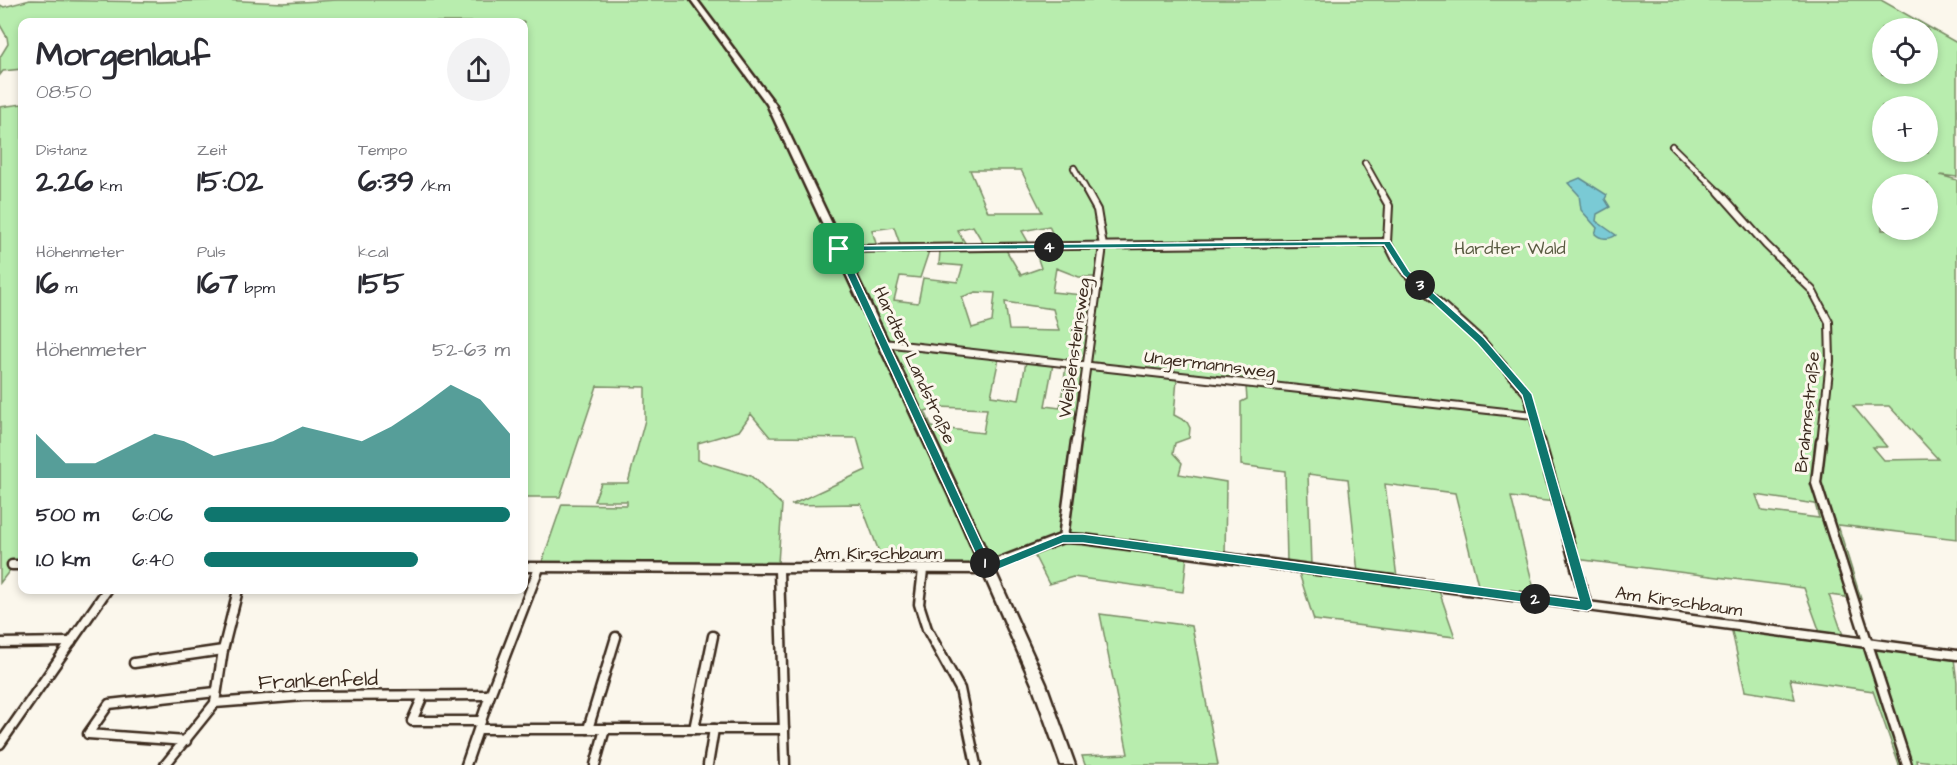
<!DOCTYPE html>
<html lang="de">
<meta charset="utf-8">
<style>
:root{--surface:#fff;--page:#f2f2f3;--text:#2b2b33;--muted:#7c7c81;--accent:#0f766e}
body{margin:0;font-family:"Architects Daughter",sans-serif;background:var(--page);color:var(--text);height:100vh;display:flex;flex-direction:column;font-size:22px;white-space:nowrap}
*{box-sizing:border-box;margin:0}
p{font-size:20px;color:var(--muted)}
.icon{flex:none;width:33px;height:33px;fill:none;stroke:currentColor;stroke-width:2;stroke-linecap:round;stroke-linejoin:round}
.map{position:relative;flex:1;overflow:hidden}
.details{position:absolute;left:18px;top:18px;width:510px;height:576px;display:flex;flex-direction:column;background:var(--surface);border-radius:12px;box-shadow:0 3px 9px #0003}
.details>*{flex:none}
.fabs{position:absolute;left:1872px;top:18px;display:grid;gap:12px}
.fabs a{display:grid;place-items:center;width:66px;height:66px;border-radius:50%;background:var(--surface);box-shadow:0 3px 9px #0003;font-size:30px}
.pin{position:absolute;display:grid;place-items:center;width:51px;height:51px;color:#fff;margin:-26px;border-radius:12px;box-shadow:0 3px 9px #0006}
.km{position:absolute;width:30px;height:30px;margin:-15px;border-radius:50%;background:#222;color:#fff;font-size:16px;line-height:30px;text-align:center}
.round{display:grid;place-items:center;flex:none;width:63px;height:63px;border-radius:32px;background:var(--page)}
.overview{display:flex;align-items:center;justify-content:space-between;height:102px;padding:0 18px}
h1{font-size:33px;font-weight:800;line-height:45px}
.metrics{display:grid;grid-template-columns:repeat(3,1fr);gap:9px;height:102px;padding:6px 18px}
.metrics div{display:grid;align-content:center}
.metrics b{font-size:30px;font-weight:800}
.metrics small{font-size:16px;font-weight:400}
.metrics p{font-size:16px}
.chart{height:168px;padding:12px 18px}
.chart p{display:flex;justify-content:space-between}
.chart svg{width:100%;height:108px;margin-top:6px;fill:var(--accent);opacity:.7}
ul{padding:0 18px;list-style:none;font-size:20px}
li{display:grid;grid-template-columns:96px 72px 1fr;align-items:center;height:45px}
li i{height:15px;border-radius:8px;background:var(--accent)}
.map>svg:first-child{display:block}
.green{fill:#b8edae;stroke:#7a8c66;stroke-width:1.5;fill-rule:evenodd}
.water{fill:#7acad5;stroke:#618a8c;stroke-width:1.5}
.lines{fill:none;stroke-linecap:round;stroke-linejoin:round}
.street-far2-casing{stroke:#3b2a1e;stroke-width:8}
.street-far1-casing{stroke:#3b2a1e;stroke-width:10}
.street-casing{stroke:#3b2a1e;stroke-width:13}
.secondary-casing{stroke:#3b2a1e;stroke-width:5}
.street-far2{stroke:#fbf7ec;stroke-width:4.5}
.street-far1{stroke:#fbf7ec;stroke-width:6}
.street{stroke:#fbf7ec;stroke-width:8}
.secondary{fill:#fbf7ec;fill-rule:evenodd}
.route{fill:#0f766e;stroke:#fff;stroke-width:1.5;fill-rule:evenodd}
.labels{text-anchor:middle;stroke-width:6;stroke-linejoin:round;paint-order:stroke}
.park-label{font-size:18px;fill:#5a5b42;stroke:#fbf7ec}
.street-label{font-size:18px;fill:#3b2a1e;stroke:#fbf7ec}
.near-street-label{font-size:21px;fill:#3b2a1e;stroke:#fbf7ec}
</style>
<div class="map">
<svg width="1957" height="765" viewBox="0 0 1957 765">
<rect width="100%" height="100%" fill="#fbf7ec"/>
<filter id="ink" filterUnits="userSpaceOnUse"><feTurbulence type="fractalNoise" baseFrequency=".0167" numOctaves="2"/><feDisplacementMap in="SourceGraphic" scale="12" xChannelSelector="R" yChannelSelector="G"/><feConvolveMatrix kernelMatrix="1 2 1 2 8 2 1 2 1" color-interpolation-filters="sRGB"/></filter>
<g filter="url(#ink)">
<g class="green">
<path d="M30,0L159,2L224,0L283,3L337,0H1881L1957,43V177L1940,175L1957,180V539L1838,525L1861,599L1829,595L1844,638L1821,635L1804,588L1576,559L1555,502L1511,497L1536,597L1479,589L1455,493L1385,484L1397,578L1358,573L1348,479L1308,474L1311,566L1287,563L1285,471L1241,465V402L1247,399L1246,387L1177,379L1174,415L1187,422L1190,428L1189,438L1175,443L1173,453L1182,463L1179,474L1226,482L1225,560L1187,555L1183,592L1073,577L1049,584L1033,553L980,565H884L861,504L791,505L866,470L857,438L770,437L751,414L739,431L698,443V460L751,476L782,505L778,563L542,562L562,504L627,505V501H594L601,483H628L645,420V387L597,386L560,497H524V22H22V69L3,71L0,75V57L8,44L7,37L0,25V5L4,7ZM1882,28H1928V74H1882ZM1882,106H1928V152H1882ZM970,170H1021L1042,212H988ZM1882,184H1928V230H1882ZM973,226L985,246H967L957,230ZM1049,226L1057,244L1030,245L1022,231ZM894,227L901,247H877L872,230ZM1006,250H1035L1041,268L1021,275ZM929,251H940L939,264L963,266L958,282L923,278L918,303L894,300L900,276L920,278ZM1056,268L1079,277H1095L1093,296L1052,292ZM976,292L995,293L992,322L972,328L962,297ZM1005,302L1053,309L1059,331L1009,330ZM999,358L1026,362L1019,400L991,396ZM1053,364L1066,366L1060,408L1045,406ZM1853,406H1889L1938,459L1884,460L1873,447H1887ZM939,407L987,409L983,433L932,427L925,411ZM1756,495L1815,504L1819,518L1762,511Z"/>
<polygon points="22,104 22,561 17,561 0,583 0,107"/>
<polygon points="1303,570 1438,588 1455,637 1314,620 1299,573"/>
<polygon points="1100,614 1192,626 1218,765 1085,765 1082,756 1128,754"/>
<polygon points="1731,627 1857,645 1865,649 1904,765 1899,765 1873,691 1790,679 1795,699 1745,691"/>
<polygon points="1879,647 1880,650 1954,659 1957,682 1957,765 1916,760 1917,765 1912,765 1874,648"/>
</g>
<path class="water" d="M1580,178L1607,195L1605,199L1610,207L1597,214L1596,221L1616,235C1610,240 1600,239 1595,234L1597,228L1581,210L1579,195L1568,183Z"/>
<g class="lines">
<defs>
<g id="street-far2">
<polyline points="1672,146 1720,193"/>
<polyline points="1365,163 1382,193"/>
<polyline points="1074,168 1088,193"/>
</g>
<g id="street-far1">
<polyline points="1381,192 1389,206 1387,242 1395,258 1406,273 1481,340 1527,394 1541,443"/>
<polyline points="1719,192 1766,245 1812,290 1829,322 1830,361 1821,443"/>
<polyline points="839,249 1387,242"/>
<polyline points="883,343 1533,415"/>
<polyline points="1076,443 1103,246 1097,210 1087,192"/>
</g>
<g id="street">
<polyline points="1540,441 1587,606"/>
<polyline points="1821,441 1816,483 1907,765"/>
<polyline points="1063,538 1076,441"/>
<polyline points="12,565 22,565"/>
<polyline points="524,567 982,569 1063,538 1083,539 1957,655"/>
<polyline points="779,570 785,765"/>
<polyline points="923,570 919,604 927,629 960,689 976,765"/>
<polyline points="0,643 71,642"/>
<polyline points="134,663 223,650"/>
<polyline points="423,696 412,721 481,721"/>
<polyline points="215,703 304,696 490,695"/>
<polyline points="479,729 784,729"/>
<polyline points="588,729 616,637"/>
<polyline points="694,729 713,636"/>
<polyline points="186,741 88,734 109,704 216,692"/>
<polyline points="0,744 107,590"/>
<polyline points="165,765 215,703 223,650 238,590"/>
<polyline points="466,765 490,695 539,568"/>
<polyline points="595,765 605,729"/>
<polyline points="708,765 714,729"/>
</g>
<polygon id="secondary" points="691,0 697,0 775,104 965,504 1046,684 1075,765 1061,765 1032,684 953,504 767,104"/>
</defs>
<use href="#street-far2" class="street-far2-casing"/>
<use href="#street-far1" class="street-far1-casing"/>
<use href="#street" class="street-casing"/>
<use href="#secondary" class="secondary-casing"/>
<use href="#street-far2" class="street-far2"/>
<use href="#street-far1" class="street-far1"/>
<use href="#street" class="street"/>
<use href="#secondary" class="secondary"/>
</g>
</g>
<path class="route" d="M1390,241L1409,271L1484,338L1532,394L1593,606L1591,609L1587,611L1083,543H1063L992,572H984L835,249L839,246ZM1384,245L1403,275L1477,343L1522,395L1579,600L1083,534H1063L991,563L845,251Z"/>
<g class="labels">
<g class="park-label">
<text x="1510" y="254">Hardter Wald</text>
</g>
<g class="street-label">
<text transform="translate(1074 348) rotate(-82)" y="6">Weißensteinsweg</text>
<text transform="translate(1210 364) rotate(7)" y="6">Ungermannsweg</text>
<text transform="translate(915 365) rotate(65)" y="6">Hardter Landstraße</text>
<text transform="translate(1807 412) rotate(-84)" y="6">Brahmsstraße</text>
<text x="878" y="559">Am Kirschbaum</text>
<text transform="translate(1679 601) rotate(8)" y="6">Am Kirschbaum</text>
</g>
<g class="near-street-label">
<text transform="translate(318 680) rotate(-2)" y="7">Frankenfeld</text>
</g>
</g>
</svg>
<div class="fabs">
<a><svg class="icon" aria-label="locate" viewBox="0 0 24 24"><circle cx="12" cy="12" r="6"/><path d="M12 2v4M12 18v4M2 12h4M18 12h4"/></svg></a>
<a>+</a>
<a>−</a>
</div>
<div class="pin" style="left:839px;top:249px;background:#1e9e55"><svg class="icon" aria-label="arrive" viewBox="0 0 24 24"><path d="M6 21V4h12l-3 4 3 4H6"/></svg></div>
<b class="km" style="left:985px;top:563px">1</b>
<b class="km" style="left:1535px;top:599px">2</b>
<b class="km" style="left:1420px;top:285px">3</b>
<b class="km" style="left:1049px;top:247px">4</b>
<section class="details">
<div class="overview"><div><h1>Morgenlauf</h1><p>08:50</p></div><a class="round"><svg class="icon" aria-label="share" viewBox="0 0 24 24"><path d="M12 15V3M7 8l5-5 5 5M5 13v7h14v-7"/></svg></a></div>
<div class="metrics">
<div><p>Distanz</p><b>2.26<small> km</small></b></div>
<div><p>Zeit</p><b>15:02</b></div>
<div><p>Tempo</p><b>6:39<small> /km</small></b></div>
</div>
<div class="metrics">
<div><p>Höhenmeter</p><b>16<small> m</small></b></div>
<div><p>Puls</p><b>167<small> bpm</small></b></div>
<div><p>kcal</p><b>155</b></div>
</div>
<div class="chart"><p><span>Höhenmeter</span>52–63 m</p>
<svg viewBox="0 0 160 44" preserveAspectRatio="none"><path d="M0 44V26L10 38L20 38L30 32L40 26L50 29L60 35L70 32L80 29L90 23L100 26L110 29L120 23L130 15L140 6L150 12L160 26V44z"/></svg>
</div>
<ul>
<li><b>500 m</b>6:06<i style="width:100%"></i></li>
<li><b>1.0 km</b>6:40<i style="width:70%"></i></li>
</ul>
</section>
</div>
